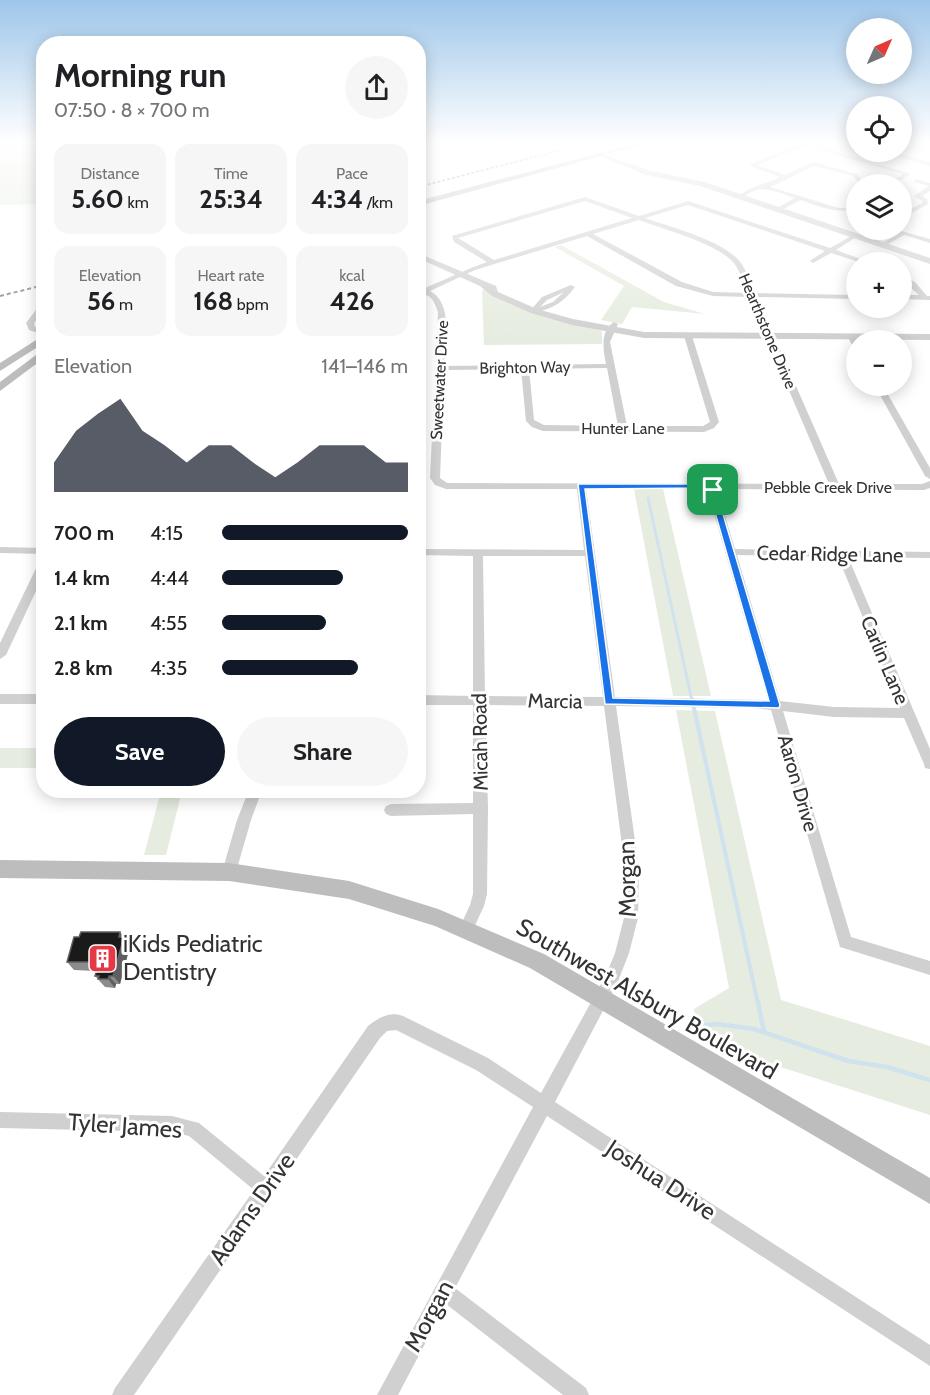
<!DOCTYPE html>
<meta charset="utf-8">
<style>
:root{--surface:#fff;--page:#f6f6f6;--text:#202124;--muted:#757577;--accent:#111827}
body{margin:0;font-family:Cabin,sans-serif;background:var(--page);color:var(--text);height:100vh;display:flex;flex-direction:column;font-size:22px;white-space:nowrap}
*{box-sizing:border-box;margin:0}
p{font-size:20px;color:var(--muted)}
.icon{flex:none;width:33px;height:33px;fill:none;stroke:currentColor;stroke-width:2;stroke-linecap:round;stroke-linejoin:round}
.map{position:relative;flex:1;overflow:hidden}
.side{position:absolute;left:36px;top:36px;width:390px;height:762px;display:flex;flex-direction:column;background:var(--surface);border-radius:24px;box-shadow:0 3px 15px #0003}
.side>*{flex:none}
.needle{width:39px;rotate:45deg}
.controls{position:absolute;left:846px;top:18px;display:grid;gap:12px}
.controls a{display:grid;place-items:center;width:66px;height:66px;border-radius:50%;background:var(--surface);box-shadow:0 3px 15px #0003;font-size:30px}
.pin{position:absolute;display:grid;place-items:center;width:51px;height:51px;color:#fff;margin:-26px;border-radius:12px;box-shadow:0 3px 9px #0006}
.round{display:grid;place-items:center;flex:none;width:63px;height:63px;border-radius:32px;background:var(--page)}
.headline{display:flex;align-items:center;justify-content:space-between;height:102px;padding:0 18px}
h1{font-size:33px;font-weight:800;line-height:45px}
.figures{display:grid;grid-template-columns:repeat(3,1fr);gap:9px;height:102px;padding:6px 18px}
.figures div{display:grid;align-content:center;border-radius:15px;background:var(--page);text-align:center}
.figures b{font-size:26px;font-weight:800}
.figures small{font-size:16px;font-weight:400}
.figures p{font-size:16px}
.chart{height:168px;padding:12px 18px}
.chart p{display:flex;justify-content:space-between}
.chart svg{width:100%;height:108px;margin-top:6px;fill:var(--accent);opacity:.7}
.action{display:flex;gap:12px;margin-top:auto;padding:12px 18px}
.action a{flex:1;height:69px;border-radius:36px;background:var(--accent);color:#fff;font-size:24px;font-weight:800;line-height:69px;text-align:center}
.action a+a{background:var(--page);color:var(--text)}
ul{padding:0 18px;list-style:none;font-size:20px}
li{display:grid;grid-template-columns:96px 72px 1fr;align-items:center;height:45px}
li i{height:15px;border-radius:8px;background:var(--accent)}
.map>svg:first-child{display:block}
.green{fill:#e6ecdf}
.lines{fill:none;stroke-linecap:round;stroke-linejoin:round}
.stream-far2{stroke:#cfe2ee;stroke-width:3}
.stream-far1{stroke:#cfe2ee;stroke-width:4}
.stream{stroke:#cfe2ee;stroke-width:4.5}
.minor{fill:#d0d0d0;fill-rule:evenodd}
.tertiary{fill:#d0d0d0;fill-rule:evenodd}
.secondary{fill:#bdbdbd;fill-rule:evenodd}
.rail-far1{stroke:#888;stroke-width:1.5;stroke-dasharray:3 2;stroke-linecap:butt}
.rail{stroke:#888;stroke-width:2;stroke-dasharray:4 3;stroke-linecap:butt}
.wall{fill:#8c8c8c}
.shaded-wall{fill:#5f5f5f}
.building{fill:#1a1a1a;stroke:#5f5f5f;stroke-width:1.5}
.route{fill:#1a73e8;stroke:#fff;stroke-width:1.5;fill-rule:evenodd}
.labels{text-anchor:middle;stroke-width:6;stroke-linejoin:round;paint-order:stroke}
.far-street-label{font-size:16px;fill:#333;stroke:#fff}
.street-label{font-size:20px;fill:#333;stroke:#fff}
.near-street-label{font-size:24px;fill:#333;stroke:#fff}
.near-poi-label{font-size:24px;fill:#333;stroke:#fff;text-anchor:start}
</style>
<div class="map">
<svg width="930" height="1395" viewBox="0 0 930 1395">
<rect width="100%" height="100%" fill="#fff"/>
<g class="green">
<polygon points="0,144 43,144 43,204 0,205"/>
<polygon points="561,245 664,302 705,314 632,307 622,324 601,320 624,286 555,247"/>
<path d="M484,289C520,310 562,321 602,331V344L484,345L482,291Z"/>
<polygon points="634,489 663,489 711,696 673,696"/>
<polygon points="676,710 715,711 781,1000 930,1046 930,1115 762,1061 696,1030 694,1009 729,988"/>
<rect x="0" y="748" width="43" height="20"/>
<polygon points="161,791 182,791 166,855 144,855"/>
</g>
<g class="lines">
<polyline class="stream-far2" points="648,498 692,701"/>
<polyline class="stream-far1" points="692,699 758,1004"/>
<g class="stream">
<polyline points="758,1002 764,1032"/>
<polyline points="698,1026 717,1024 754,1029 848,1061 887,1067 930,1080"/>
</g>
<g class="minor">
<path d="M801,144H810L911,174L894,184H888L903,174L805,146L757,165L785,175L813,162L857,174L866,184H860L853,176L814,166L770,187L839,208H845L856,203V207C838,216 819,206 801,200L777,212L774,210L775,209L795,198C783,194 768,187 756,190C749,192 745,198 738,198V196C751,186 766,184 780,177L750,166V164Z"/>
<polygon points="884,152 892,152 930,162 930,166"/>
<polygon points="916,179 930,183 930,191 922,196 927,199 928,204 910,214 902,213 902,209 907,211 922,203 922,201 914,196 929,186 914,182"/>
<path d="M585,197L639,216L688,201L830,248L853,235L858,236L836,250L866,261L867,262H859L831,253L813,263L810,261L811,260L825,251L688,205L645,218C671,227 725,241 741,263C747,271 750,283 755,293L856,295V299L757,297L839,484H922L930,481V488L924,490L717,489L735,549L930,552V558L848,557L930,749V769L925,768L924,764L904,718L834,717L783,711L851,937L930,961V975L840,947L771,710L753,708L616,706L639,869L638,918L629,953L617,984L555,1102L930,1345V1366L547,1116L455,1288L586,1388L589,1395H563L446,1304L398,1395H377L533,1107L476,1070L396,1030L387,1031L380,1038L134,1395H112L115,1388L254,1190L189,1136L172,1132L0,1128V1112L172,1116L199,1123L264,1176L368,1026C378,1018 390,1011 403,1016L488,1058L541,1093L606,975L615,953L624,918L625,869L604,706L485,705L488,808L487,894L484,906L471,934L466,936L461,934L459,929L470,905L473,894V814L391,816L386,814L384,810L386,806L391,804L473,803V705H418V695L473,696V556L418,555V549L584,550L577,489H446L435,485L430,478L438,312C434,301 432,294 419,294L418,285L425,288L471,268L487,262L454,242L452,236ZM585,201L632,218L494,260L458,238ZM639,220C662,229 724,245 736,266C741,274 744,284 747,293L713,292L682,282L593,234ZM587,236L676,286L713,296L749,297L829,484L447,483L440,478L444,370L521,369L526,421L532,427L543,431L704,432L714,428L719,422L692,336L688,334L684,336L710,422L703,426H627L610,342L618,324L614,322C600,331 603,349 606,364L444,366C445,342 454,304 430,291L475,270ZM607,368L618,426L544,425L534,420L529,369ZM586,489H707L768,700L615,697ZM737,555L838,557L900,708L834,707L780,701ZM483,556H585L603,697L485,696Z"/>
<polygon points="853,215 856,216 856,220 851,218 850,217"/>
<polygon points="890,230 898,230 930,239 930,243 904,235 885,246 881,246 881,244 898,234"/>
<polygon points="902,275 915,282 927,296 930,296 930,300 902,299 902,295 919,295 902,280"/>
<path d="M571,285L575,287C564,302 552,309 534,313L530,311L542,297ZM564,292L553,302L540,307L547,300Z"/>
<polygon points="41,303 44,303 44,311 34,323 35,327 44,330 44,335 29,330 26,323"/>
<polygon points="849,335 856,337 858,340 856,347 853,347 848,337"/>
<polygon points="875,386 883,386 930,468 930,479 925,476"/>
<polygon points="0,547 44,548 44,554 0,553"/>
<polygon points="44,559 44,574 6,655 0,659 0,643 39,562"/>
<rect x="0" y="694" width="44" height="10"/>
<polygon points="249,790 262,790 251,820 236,872 234,876 229,878 224,876 222,872 237,820"/>
</g>
<g class="tertiary">
<polygon points="588,149 651,171 705,182 930,258 930,264 700,186 646,175 588,151"/>
<polygon points="418,253 496,286 498,292 537,309 573,319 644,332 930,334 930,340 644,338 572,325 531,313 492,296 480,286 418,258"/>
</g>
<g class="secondary">
<polygon points="633,144 645,144 418,206 418,201"/>
<polygon points="44,335 44,343 0,371 0,363"/>
<polygon points="44,349 44,358 0,391 0,382"/>
<polygon points="0,860 229,863 349,881 438,909 544,954 930,1178 930,1204 530,968 435,926 349,899 229,881 0,878"/>
</g>
<polyline class="rail-far1" points="418,187 584,144"/>
<polyline class="rail" points="0,296 44,285"/>
</g>
<polygon class="wall" points="120,932 130,946 120,984 116,984 115,988 105,987 95,976 96,971 74,970 67,962 79,937"/>
<g class="shaded-wall">
<polygon points="120,932 130,946 120,984 113,976"/>
<polygon points="109,976 116,984 115,988 108,979"/>
</g>
<polygon class="building" points="81,932 120,932 119,937 124,937 113,976 109,976 108,979 98,979 99,976 95,976 99,962 67,962 74,937 79,937"/>
<linearGradient id="sky" x2="0" y2="1"><stop stop-color="#9ec6ea"/><stop offset="0.42" stop-color="#fff"/><stop offset="1" stop-color="#fff" stop-opacity="0"/></linearGradient>
<rect width="930" height="339" fill="url(#sky)"/>
<path class="route" d="M578,484H714L780,705L779,708L605,704ZM708,488L769,701L613,698L585,489Z"/>
<defs>
<symbol id="building-square" viewBox="-11 -11 22 22"><rect x="-9" y="-9" width="18" height="18" rx="4" fill="#e63946" stroke="#fff"/><path d="M-4-6H4V6H1V3H-1V6H-4ZM-2.5-4.3h1.7v1.8h-1.7ZM.8-4.3h1.7v1.8H.8ZM-2.5-1h1.7V.8h-1.7ZM.8-1h1.7V.8H.8Z" fill="#fff"/></symbol>
</defs>
<g fill-rule="evenodd">
<use href="#building-square" x="86" y="942" width="33" height="33"/>
</g>
<g class="labels">
<g class="far-street-label">
<text transform="translate(768 331) rotate(67)" y="6">Hearthstone Drive</text>
<text transform="translate(525 367) rotate(-1)" y="6">Brighton Way</text>
<text transform="translate(439 380) rotate(-87)" y="6">Sweetwater Drive</text>
<text x="623" y="434">Hunter Lane</text>
<text x="828" y="493">Pebble Creek Drive</text>
</g>
<g class="street-label">
<text transform="translate(830 554) rotate(1)" y="7">Cedar Ridge Lane</text>
<text transform="translate(885 660) rotate(67)" y="7">Carlin Lane</text>
<text transform="translate(555 701) rotate(1)" y="7">Marcia</text>
<text transform="translate(480 742) rotate(-91)" y="7">Micah Road</text>
<text transform="translate(798 783) rotate(74)" y="7">Aaron Drive</text>
</g>
<g class="near-street-label">
<text transform="translate(627 879) rotate(-91)" y="8">Morgan</text>
<text transform="translate(647 999) rotate(30)" y="8">Southwest Alsbury Boulevard</text>
<text transform="translate(125 1126) rotate(4)" y="8">Tyler James</text>
<text transform="translate(661 1180) rotate(33)" y="8">Joshua Drive</text>
<text transform="translate(252 1209) rotate(-55)" y="8">Adams Drive</text>
<text transform="translate(429 1316) rotate(-62)" y="8">Morgan</text>
</g>
<g class="near-poi-label">
<text x="123" y="952">iKids Pediatric<tspan x="123" dy="28">Dentistry</tspan></text>
</g>
</g>
</svg>
<div class="controls">
<a><svg class="needle" viewBox="-14 -14 28 28"><path d="M0-13l5 13h-10z" fill="#e53935"/><path d="M0 13l5-13h-10z" fill="#757577"/></svg></a>
<a><svg class="icon" aria-label="locate" viewBox="0 0 24 24"><circle cx="12" cy="12" r="6"/><path d="M12 2v4M12 18v4M2 12h4M18 12h4"/></svg></a>
<a><svg class="icon" aria-label="layers" viewBox="0 0 24 24"><path d="M12 4l9 5-9 5-9-5zM3 14l9 5 9-5"/></svg></a>
<a>+</a>
<a>−</a>
</div>
<div class="pin" style="left:713px;top:490px;background:#1e9e55"><svg class="icon" aria-label="arrive" viewBox="0 0 24 24"><path d="M6 21V4h12l-3 4 3 4H6"/></svg></div>
<section class="side">
<div class="headline"><div><h1>Morning run</h1><p>07:50 · 8 × 700 m</p></div><a class="round"><svg class="icon" aria-label="share" viewBox="0 0 24 24"><path d="M12 15V3M7 8l5-5 5 5M5 13v7h14v-7"/></svg></a></div>
<div class="figures">
<div><p>Distance</p><b>5.60<small> km</small></b></div>
<div><p>Time</p><b>25:34</b></div>
<div><p>Pace</p><b>4:34<small> /km</small></b></div>
</div>
<div class="figures">
<div><p>Elevation</p><b>56<small> m</small></b></div>
<div><p>Heart rate</p><b>168<small> bpm</small></b></div>
<div><p>kcal</p><b>426</b></div>
</div>
<div class="chart"><p><span>Elevation</span>141–146 m</p>
<svg viewBox="0 0 160 44" preserveAspectRatio="none"><path d="M0 44V32L10 19L20 12L30 6L40 19L50 25L60 32L70 25L80 25L90 32L100 38L110 32L120 25L130 25L140 25L150 32L160 32V44z"/></svg>
</div>
<ul>
<li><b>700 m</b>4:15<i style="width:100%"></i></li>
<li><b>1.4 km</b>4:44<i style="width:65%"></i></li>
<li><b>2.1 km</b>4:55<i style="width:56%"></i></li>
<li><b>2.8 km</b>4:35<i style="width:73%"></i></li>
</ul>
<div class="action"><a>Save</a><a>Share</a></div>
</section>
</div>
